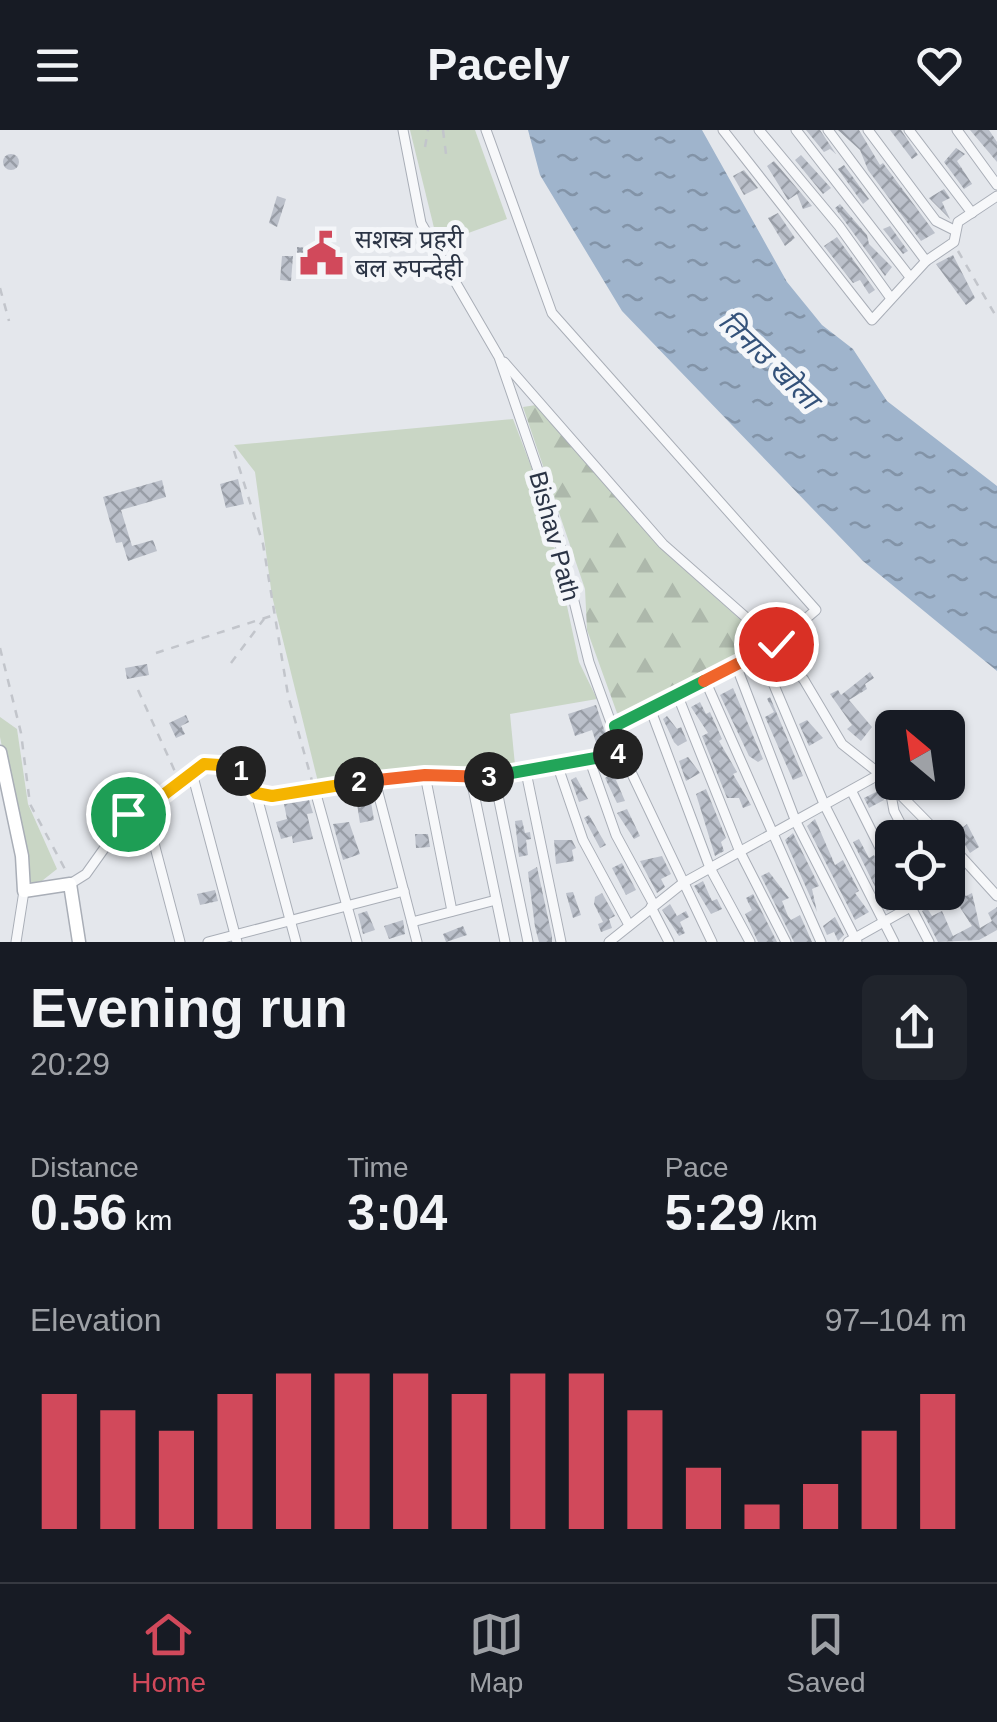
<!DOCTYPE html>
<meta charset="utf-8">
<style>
:root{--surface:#171b24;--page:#20242c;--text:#f1f3f6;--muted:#9ea1a6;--line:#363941;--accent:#d1495b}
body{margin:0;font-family:Arial,"Noto Sans Devanagari",sans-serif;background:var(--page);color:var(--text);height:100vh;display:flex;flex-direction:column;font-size:38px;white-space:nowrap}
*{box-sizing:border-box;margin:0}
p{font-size:32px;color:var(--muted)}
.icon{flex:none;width:55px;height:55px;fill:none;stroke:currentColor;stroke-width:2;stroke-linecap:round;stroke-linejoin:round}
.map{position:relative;height:812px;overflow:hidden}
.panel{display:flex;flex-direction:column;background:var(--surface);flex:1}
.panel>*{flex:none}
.needle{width:65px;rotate:331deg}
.tools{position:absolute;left:875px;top:580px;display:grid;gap:20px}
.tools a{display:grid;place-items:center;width:90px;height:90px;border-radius:15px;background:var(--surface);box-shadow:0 2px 8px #0004;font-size:50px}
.pin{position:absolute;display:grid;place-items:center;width:85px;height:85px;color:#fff;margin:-42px;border:5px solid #fff;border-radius:50%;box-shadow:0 2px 10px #0007}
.km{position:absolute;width:50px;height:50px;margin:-25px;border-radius:50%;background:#222;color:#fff;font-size:28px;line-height:50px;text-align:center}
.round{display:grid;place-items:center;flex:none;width:105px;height:105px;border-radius:15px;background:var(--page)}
.headline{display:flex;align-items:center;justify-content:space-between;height:170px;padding:0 30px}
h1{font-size:55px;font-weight:700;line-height:75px}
.figures{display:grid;grid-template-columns:repeat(3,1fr);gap:15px;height:170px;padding:10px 30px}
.figures div{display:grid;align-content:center}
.figures b{font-size:50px;font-weight:700}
.figures small{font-size:28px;font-weight:400}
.figures p{font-size:28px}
.chart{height:280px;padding:20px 30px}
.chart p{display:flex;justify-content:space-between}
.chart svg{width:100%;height:180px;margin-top:10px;stroke:var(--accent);stroke-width:6}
header{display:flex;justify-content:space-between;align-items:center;height:130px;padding:0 30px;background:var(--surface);font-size:45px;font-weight:700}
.dock{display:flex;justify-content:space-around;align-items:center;height:140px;border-top:2px solid var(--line);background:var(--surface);font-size:28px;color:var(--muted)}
.dock a{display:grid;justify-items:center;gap:5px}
.dock .active{color:var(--accent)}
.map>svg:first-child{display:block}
.grass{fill:#c9d6c5}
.forest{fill:url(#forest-firs)}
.water{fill:url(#water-ripples)}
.building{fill:url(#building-cross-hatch)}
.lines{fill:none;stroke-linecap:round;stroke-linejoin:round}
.street-casing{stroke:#a9aeb7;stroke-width:11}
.secondary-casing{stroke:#a9aeb7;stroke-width:15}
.path{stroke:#c2c5cb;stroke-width:2.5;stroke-dasharray:8 8;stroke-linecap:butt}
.street{stroke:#f7f8fa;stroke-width:9}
.secondary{stroke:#fff;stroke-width:12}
.split-1-casing{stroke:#fff;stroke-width:20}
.split-2-casing{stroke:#fff;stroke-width:20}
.split-3-casing{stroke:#fff;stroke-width:20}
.split-4-casing{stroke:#fff;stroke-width:20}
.split-5-casing{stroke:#fff;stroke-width:20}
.split-6-casing{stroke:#fff;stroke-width:20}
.split-1{stroke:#f5b400;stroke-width:12}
.split-2{stroke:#f5b400;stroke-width:12}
.split-3{stroke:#f0652b;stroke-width:12}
.split-4{stroke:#22a559;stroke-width:12}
.split-5{stroke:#22a559;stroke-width:12}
.split-6{stroke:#f0652b;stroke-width:12}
.labels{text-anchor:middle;stroke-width:10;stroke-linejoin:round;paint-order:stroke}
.poi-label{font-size:25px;fill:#2b3445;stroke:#f4f6f9;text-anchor:start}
.street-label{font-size:25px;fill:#2b3445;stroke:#f4f6f9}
.water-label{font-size:28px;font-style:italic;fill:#34527a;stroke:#f4f6f9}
</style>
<header><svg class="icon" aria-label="menu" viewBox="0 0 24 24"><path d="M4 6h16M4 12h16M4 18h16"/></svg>Pacely<svg class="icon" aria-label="heart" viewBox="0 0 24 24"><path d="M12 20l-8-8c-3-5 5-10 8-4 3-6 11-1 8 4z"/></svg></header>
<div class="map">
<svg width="997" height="812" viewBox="0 0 997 812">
<defs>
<pattern id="forest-firs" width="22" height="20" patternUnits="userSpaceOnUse" patternTransform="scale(2.5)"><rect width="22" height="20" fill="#c9d6c5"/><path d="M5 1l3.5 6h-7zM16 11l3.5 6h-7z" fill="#adb8ab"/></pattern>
<pattern id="water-ripples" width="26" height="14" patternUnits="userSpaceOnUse" patternTransform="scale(2.5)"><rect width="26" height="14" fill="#9fb4cc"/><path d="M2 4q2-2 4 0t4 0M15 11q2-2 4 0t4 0" fill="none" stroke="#8293a7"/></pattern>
<pattern id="building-cross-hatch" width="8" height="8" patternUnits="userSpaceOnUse" patternTransform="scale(2.5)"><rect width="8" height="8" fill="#bbc0ca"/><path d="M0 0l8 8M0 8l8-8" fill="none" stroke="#989da6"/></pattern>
</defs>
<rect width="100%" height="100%" fill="#e4e7ec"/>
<g class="grass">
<polygon points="410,0 475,0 507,89 438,114"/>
<polygon points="513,289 545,373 579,532 597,569 510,584 515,635 470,647 450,641 318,652 272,466 255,342 234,315"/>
<polygon points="0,587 17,599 28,674 57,739 38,754 29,753 0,607"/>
</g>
<polygon class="forest" points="536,275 668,425 753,501 762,517 623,587 617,583 587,500 585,459 523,277"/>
<polygon class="water" points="528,0 702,0 787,152 822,195 853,219 887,271 997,356 997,541 863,431 622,181 540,45"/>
<g class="building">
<polygon points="806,0 820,0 836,24 830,19 824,22"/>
<polygon points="838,0 859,0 880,35 883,33 935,103 921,111 868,40 860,20"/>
<polygon points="890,0 901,0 918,25 912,29"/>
<polygon points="970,0 989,0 997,12 997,32"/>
<polygon points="956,18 965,24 957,31 972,54 964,59 944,32"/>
<circle cx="11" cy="32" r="8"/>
<polygon points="801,25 831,58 823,64 795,30"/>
<polygon points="774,31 812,76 803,79 797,64 788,70 767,36"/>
<polygon points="844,35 869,69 863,74 838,39"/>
<polygon points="744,40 758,58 744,65 733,46"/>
<polygon points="944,59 950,68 942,72 950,89 929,68"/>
<polygon points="277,66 286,69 277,97 269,93"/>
<polygon points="840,74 867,105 869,114 892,137 885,146 835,78"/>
<polygon points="778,83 795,108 785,116 768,88"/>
<polygon points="890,96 908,121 903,124 883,99"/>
<polygon points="837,107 875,160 869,164 860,150 853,153 824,116"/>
<polygon points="297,117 323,119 322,132 297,130"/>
<polygon points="953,125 975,168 966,175 936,134"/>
<polygon points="282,126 293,126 291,151 280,150"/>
<polygon points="238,349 244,374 226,378 220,354"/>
<polygon points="162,350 166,367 121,380 132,416 153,410 157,421 128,431 122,412 116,413 103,367"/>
<polygon points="147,534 149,545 127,549 125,538"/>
<polygon points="870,542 874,548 865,554 867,559 849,570 872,597 861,611 847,599 852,595 830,564 838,560 841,565"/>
<polygon points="733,558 763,629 758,632 749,626 720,565"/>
<polygon points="770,567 803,646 793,650 765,587 774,582 767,569"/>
<polygon points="700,572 706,584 710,582 722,609 719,611 737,642 733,644 751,675 743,678 739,668 727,668 702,606 708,603 691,577"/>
<polygon points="596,575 607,608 611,617 598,619 592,600 575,606 568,584"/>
<polygon points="186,585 189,592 181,596 185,604 176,608 169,593"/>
<polygon points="667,586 677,599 681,597 687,611 678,616 674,612 663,589"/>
<polygon points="807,590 823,608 809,616 799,594"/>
<polygon points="688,627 700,643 686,651 679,631"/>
<polygon points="617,635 623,648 616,650 625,671 617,673 605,648 611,643 609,639"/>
<polygon points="576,647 588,669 579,672 571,650"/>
<polygon points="904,652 940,652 922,663 925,665 919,670"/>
<polygon points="706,659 726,708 721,712 724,721 715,726 696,664"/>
<polygon points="882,659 884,670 869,678 864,668"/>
<polygon points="309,670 313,683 307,684 313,709 293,713 292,706 281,709 276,692 287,689 284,674"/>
<polygon points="371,672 374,690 360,693 357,674"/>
<polygon points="627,679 640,706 634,709 617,683"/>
<polygon points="589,685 606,715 600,718 584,688"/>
<polygon points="815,689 835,735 843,730 859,761 855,763 869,782 855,790 807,696"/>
<polygon points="522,690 525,703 530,702 531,709 526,710 528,725 519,727 515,691"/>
<polygon points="136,691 146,716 144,724 118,717 125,703 132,705 130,697"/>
<polygon points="349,692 360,724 343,730 333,694"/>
<polygon points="967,694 979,717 970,723 957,702"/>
<polygon points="793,703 819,756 812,759 817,782 785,710"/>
<polygon points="415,704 428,704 430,717 416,718"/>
<polygon points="859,709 869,728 874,725 892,765 886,768 891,779 887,781 853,712"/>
<polygon points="554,710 572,710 576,718 572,720 574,731 556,734"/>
<polygon points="662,726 671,744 661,749 665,757 657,763 640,731"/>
<polygon points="622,733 636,760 626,765 612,738"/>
<polygon points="537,737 552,806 552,812 539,812 535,797 528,742"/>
<polygon points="769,742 789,768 782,771 788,786 791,790 800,785 812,812 794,812 761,746"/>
<polygon points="703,751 712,771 717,769 722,779 711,784 694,756"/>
<polygon points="956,759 966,766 972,763 980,798 992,791 988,783 997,777 997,800 979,810 938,812 922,781 927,778 932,786 942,781 953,806 972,796 950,762"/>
<polygon points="215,760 218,771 200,775 197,764"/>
<polygon points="573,762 581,785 573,788 566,763"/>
<polygon points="602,763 615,786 609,789 612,798 601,802 598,794 603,792 594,774 595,767"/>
<polygon points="753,764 777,812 758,812 745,784 752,780 746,768"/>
<polygon points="670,774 677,786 686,781 689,787 680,792 685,803 679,806 662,780"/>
<polygon points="367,781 375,800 363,804 358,784"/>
<polygon points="835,787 844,805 838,811 834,802 827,805 823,796"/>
<polygon points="403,790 405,804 389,809 384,796"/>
<polygon points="463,796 467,805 446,812 443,804"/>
</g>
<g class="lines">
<defs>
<g id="street">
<polyline points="403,0 421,93 499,227 551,378 589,532 622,623 712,812"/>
<polyline points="486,0 552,183 816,480 776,514 615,596"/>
<polyline points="723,0 872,190 926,131 954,112 958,92 997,66"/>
<polyline points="759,0 839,96 890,167"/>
<polyline points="796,0 910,147"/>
<polyline points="828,0 926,131"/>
<polyline points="868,0 936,91 954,100"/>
<polyline points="909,0 972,83"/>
<polyline points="957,0 997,55"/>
<polyline points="504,232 663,414 776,514 804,550 842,614 880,644 943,708"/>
<polyline points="760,522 825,676 894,812"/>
<polyline points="736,535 796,692 857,812"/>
<polyline points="705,550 821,812"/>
<polyline points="677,564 740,722 786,812"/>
<polyline points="650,578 710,738 750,812"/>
<polyline points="590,631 616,705 654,775"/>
<polyline points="558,637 583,710 629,795"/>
<polyline points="526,642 561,812"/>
<polyline points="192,643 237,812"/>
<polyline points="425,645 452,781"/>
<polyline points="494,646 528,812"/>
<polyline points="471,649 505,812"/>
<polyline points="375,651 417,812"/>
<polyline points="889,654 894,681 908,708"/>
<polyline points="314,657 357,812"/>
<polyline points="852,662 892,742"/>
<polyline points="256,663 296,812"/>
<polyline points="145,679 180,812"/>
<polyline points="948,712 997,766"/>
<polyline points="70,754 86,744 128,685 145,679 204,634 236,636 256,663 272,666 425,645 471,649 622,623"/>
<polyline points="903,762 929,812"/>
<polyline points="651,777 669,812"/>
<polyline points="412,792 496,770"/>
<polyline points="16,812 24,761"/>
<polyline points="208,812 404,761"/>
<polyline points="609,812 683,753 880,644"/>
<polyline points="848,812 937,762"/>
</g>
<polyline id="secondary" points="0,622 22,726 24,761 70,754 79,812"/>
</defs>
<use href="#street" class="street-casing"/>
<use href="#secondary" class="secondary-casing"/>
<g class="path">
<polyline points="443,0 446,24"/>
<polyline points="425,17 428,0"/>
<polyline points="958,121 997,188"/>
<polyline points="0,158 9,191"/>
<polyline points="234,321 263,414 288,565 312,651"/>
<polyline points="0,518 21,603 30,674 67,743"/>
<polyline points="156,523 271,486"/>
<polyline points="231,533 264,489"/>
<polyline points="138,560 177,646"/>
</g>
<use href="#street" class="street"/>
<use href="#secondary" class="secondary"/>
</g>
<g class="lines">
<defs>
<polyline id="split-1" points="128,684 145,679 204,634 236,636 241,641"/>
<polyline id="split-2" points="241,641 256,663 272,666 359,652"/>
<polyline id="split-3" points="359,652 425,645 489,647"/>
<polyline id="split-4" points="489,647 618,624"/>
<polyline id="split-5" points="618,624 622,623 615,596 704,551"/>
<polyline id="split-6" points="704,551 776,514"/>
</defs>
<use href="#split-1" class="split-1-casing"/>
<use href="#split-2" class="split-2-casing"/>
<use href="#split-3" class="split-3-casing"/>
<use href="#split-4" class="split-4-casing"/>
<use href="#split-5" class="split-5-casing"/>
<use href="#split-6" class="split-6-casing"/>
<use href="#split-1" class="split-1"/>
<use href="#split-2" class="split-2"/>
<use href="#split-3" class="split-3"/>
<use href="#split-4" class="split-4"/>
<use href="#split-5" class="split-5"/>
<use href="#split-6" class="split-6"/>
</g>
<defs>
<symbol id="civic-bare" viewBox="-9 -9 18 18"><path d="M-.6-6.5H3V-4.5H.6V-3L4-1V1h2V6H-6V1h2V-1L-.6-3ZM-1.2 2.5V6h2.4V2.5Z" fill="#d1495b" stroke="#f4f6f9" stroke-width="2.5" paint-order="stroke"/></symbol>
</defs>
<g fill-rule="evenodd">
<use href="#civic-bare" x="290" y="92" width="63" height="63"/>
</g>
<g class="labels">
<g class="poi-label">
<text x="355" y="118">सशस्त्र प्रहरी<tspan x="355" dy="29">बल रुपन्देही</tspan></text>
</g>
<g class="street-label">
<text transform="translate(555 406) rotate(75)" y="9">Bishav Path</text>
</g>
<g class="water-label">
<text transform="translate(769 230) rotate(44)" y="10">तिनाउ खोला</text>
</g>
</g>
</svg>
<div class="tools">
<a><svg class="needle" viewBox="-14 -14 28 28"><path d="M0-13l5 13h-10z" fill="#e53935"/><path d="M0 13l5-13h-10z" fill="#9ea1a6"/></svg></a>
<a><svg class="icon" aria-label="locate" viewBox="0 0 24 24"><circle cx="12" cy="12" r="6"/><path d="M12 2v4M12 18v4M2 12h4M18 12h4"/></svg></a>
</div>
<div class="pin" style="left:128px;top:684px;background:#1e9e55"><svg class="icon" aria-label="arrive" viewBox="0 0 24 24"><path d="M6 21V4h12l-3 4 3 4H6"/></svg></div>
<div class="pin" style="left:776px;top:514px;background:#d93025"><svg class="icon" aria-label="check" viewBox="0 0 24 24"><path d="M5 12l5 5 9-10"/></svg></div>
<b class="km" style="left:241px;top:641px">1</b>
<b class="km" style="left:359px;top:652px">2</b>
<b class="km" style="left:489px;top:647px">3</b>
<b class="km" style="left:618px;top:624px">4</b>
</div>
<section class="panel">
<div class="headline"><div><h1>Evening run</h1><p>20:29</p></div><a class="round"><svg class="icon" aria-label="share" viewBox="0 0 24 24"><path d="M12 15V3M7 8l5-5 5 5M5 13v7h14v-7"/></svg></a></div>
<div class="figures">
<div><p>Distance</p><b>0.56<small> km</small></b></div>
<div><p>Time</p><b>3:04</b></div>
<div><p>Pace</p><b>5:29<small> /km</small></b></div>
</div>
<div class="chart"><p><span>Elevation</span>97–104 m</p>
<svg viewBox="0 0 160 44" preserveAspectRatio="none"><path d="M5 44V11M15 44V15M25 44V20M35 44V11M45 44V6M55 44V6M65 44V6M75 44V11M85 44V6M95 44V6M105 44V15M115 44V29M125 44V38M135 44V33M145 44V20M155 44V11"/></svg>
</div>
</section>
<nav class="dock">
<a class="active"><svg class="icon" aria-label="home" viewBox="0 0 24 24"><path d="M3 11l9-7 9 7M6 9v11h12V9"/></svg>Home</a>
<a><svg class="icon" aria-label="map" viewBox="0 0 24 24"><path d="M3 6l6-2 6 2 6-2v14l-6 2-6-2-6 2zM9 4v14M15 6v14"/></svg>Map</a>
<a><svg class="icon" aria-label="saved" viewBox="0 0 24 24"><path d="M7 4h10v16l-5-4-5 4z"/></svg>Saved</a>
</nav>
